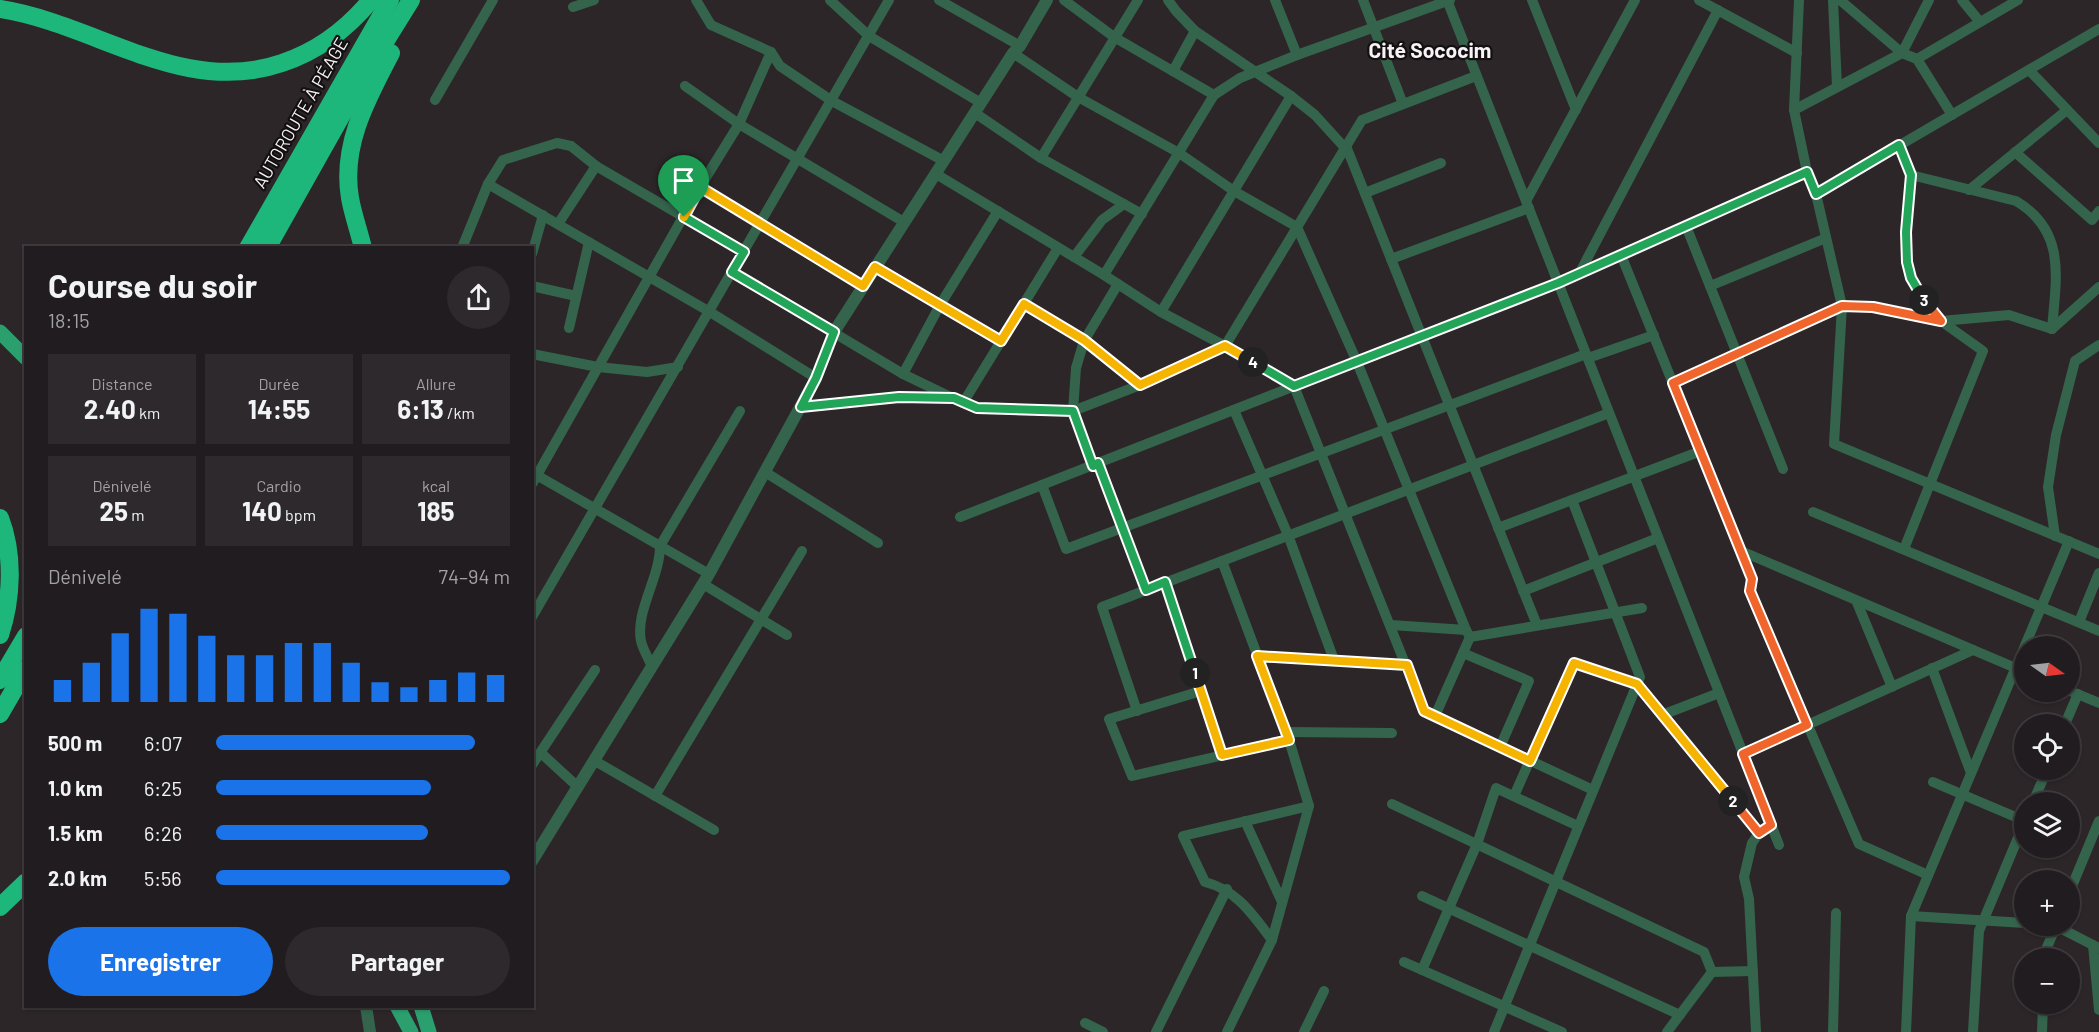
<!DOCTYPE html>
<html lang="fr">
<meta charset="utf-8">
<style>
:root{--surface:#211c1f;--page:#2d292c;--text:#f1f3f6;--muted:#a2a1a4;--line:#3e3a3d;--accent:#1a73e8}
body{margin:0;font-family:Barlow,sans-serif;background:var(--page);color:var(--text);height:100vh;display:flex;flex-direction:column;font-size:22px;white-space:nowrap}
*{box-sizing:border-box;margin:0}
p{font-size:20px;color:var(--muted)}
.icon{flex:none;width:33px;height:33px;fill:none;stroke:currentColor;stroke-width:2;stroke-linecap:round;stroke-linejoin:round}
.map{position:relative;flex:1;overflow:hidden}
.panel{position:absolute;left:24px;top:246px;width:510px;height:762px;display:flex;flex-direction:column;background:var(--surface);border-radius:0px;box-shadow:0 2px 4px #0004,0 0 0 2px var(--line)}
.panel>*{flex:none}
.needle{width:39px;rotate:104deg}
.tools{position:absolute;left:2014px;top:636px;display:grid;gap:12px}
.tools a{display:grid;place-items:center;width:66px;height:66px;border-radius:50%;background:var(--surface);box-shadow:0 2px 4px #0004,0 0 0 2px var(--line);font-size:30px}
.pin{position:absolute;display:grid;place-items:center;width:51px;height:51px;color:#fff;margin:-62px -26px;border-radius:50% 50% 50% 0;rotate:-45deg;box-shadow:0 0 6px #0007}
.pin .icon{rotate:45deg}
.km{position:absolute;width:30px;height:30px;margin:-15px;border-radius:50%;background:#222;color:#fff;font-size:16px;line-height:30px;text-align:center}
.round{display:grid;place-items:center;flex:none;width:63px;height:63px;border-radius:32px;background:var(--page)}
.head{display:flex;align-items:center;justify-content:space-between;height:102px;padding:0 24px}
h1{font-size:33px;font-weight:700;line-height:45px}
.stats{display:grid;grid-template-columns:repeat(3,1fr);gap:9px;height:102px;padding:6px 24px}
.stats div{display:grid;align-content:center;border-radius:0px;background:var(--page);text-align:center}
.stats b{font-size:26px;font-weight:700}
.stats small{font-size:16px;font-weight:400}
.stats p{font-size:16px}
.chart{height:168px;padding:12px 24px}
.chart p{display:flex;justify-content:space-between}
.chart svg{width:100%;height:108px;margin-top:6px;stroke:var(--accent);stroke-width:6}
.action{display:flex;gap:12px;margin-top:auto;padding:12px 24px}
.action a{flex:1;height:69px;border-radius:36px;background:var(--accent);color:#fff;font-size:24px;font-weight:700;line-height:69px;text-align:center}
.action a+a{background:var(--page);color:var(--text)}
ul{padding:0 24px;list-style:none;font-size:20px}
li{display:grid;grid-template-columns:96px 72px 1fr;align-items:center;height:45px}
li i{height:15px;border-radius:8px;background:var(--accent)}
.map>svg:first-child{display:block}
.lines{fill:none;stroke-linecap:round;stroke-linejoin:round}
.minor{stroke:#34644c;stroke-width:10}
.tertiary{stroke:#34644c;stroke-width:12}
.primary{stroke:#2b9f6e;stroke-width:15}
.motorway{stroke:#1db77b;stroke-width:18}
.split-1-casing{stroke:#fff;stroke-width:12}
.split-2-casing{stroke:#fff;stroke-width:12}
.split-3-casing{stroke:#fff;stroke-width:12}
.split-4-casing{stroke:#fff;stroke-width:12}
.split-5-casing{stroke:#fff;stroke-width:12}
.split-1{stroke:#22a559;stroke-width:8}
.split-2{stroke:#f5b400;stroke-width:8}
.split-3{stroke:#f0652b;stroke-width:8}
.split-4{stroke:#22a559;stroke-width:8}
.split-5{stroke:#f5b400;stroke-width:8}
.labels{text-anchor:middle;stroke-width:4.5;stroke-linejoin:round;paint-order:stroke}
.street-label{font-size:18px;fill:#f7f2f5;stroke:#131011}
.quarter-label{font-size:21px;font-weight:bold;fill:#f7f2f5;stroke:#131011}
</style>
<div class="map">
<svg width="2099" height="1032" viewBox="0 0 2099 1032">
<rect width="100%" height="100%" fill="#2c2629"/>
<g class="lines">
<g class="minor">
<polyline points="696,0 711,25 771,52 780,66 832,101 944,161"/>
<polyline points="830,0 869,36 981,103"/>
<polyline points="939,0 1020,46"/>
<polyline points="1064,0 1114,37 1214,95"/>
<polyline points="1168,0 1176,11 1195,31 1291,96"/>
<polyline points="1275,0 1297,55"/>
<polyline points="1363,0 1403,104"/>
<polyline points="1447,0 1779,845"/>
<polyline points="1532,0 1576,110"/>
<polyline points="1699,0 1797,53"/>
<polyline points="1799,0 1794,110 1807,172 1816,194 1842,306 1834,444 2099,554"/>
<polyline points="1833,0 1837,87"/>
<polyline points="1840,0 1902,53 1917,59 1952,115"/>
<polyline points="1962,0 1980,22"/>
<polyline points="573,7 594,0"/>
<polyline points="1013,53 1078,97 1179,153 1234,191 1297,227 1357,362 1466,630 1470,637"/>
<polyline points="1917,59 2018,0"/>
<polyline points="2029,70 2099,143"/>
<polyline points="1173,71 1195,31"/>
<polyline points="685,86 739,124 904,222"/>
<polyline points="435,100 493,0"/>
<polyline points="1794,110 1902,53 1929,0"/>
<polyline points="975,113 1041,158 1142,214"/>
<polyline points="1899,145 1911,175 1906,232 1907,262 1911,278 1925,301 1941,321 1983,351 1904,549"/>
<polyline points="1346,146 1537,625"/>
<polyline points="2015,152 2092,220 2099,211"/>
<polyline points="1041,158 1138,0"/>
<polyline points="936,174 1104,275 1161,312 1225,346 1294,386 1424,711 1593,790"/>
<path d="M1911,175L2016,201C2067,231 2056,279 2052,329"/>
<polyline points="700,187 863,286"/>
<polyline points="1969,190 2067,110"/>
<polyline points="1365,193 1441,163"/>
<polyline points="1816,194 2099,29"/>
<polyline points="1526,201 1635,0"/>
<polyline points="558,224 596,166"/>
<polyline points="1686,226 1783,469"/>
<polyline points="462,248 488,184"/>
<polyline points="1058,248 963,403 977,408 1073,411 1140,385 1225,346 1362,120 1476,76"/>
<polyline points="744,252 596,166 571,146 557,143 503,160 488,184 710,312 816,378"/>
<polyline points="532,254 543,215"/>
<polyline points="1621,255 1752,579 1750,591 1859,844 1928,875"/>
<polyline points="1074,257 1102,220 1124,204"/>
<polyline points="1391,259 1529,208"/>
<polyline points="875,267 1001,341"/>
<polyline points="732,272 903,374 963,403"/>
<polyline points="1579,274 1718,10"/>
<polyline points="1104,275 1214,95 1240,78 1297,55 1450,0"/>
<polyline points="532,286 576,296"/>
<polyline points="1710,286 1826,238"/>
<polyline points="1024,304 1084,341 1140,385"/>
<polyline points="1161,312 1291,96 1315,115 1345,148"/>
<polyline points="569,328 589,242"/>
<polyline points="2052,329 2099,287"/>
<polyline points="532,354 598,367 647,372 678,367"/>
<polyline points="1588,358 1654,335"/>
<polyline points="903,374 940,305 998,211"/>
<polyline points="1673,383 1842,306 1873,307 1941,321 2009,315 2052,329"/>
<polyline points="801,407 899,397 950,398"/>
<polyline points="1234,410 1288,535 1334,660"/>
<polyline points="1098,463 1146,590"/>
<polyline points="1093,466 1073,411 1076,368 1084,341 1118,284"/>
<polyline points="765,472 878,543"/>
<polyline points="533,473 709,574"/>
<polyline points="532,484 700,187 739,124 771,52"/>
<polyline points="1042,485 1066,549 1586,354"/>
<polyline points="1813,512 2099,631"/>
<polyline points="960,517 1558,283 1807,172"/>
<polyline points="1498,528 1701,451"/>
<polyline points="2055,536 2048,487 2056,435 2075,361 2099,345"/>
<polyline points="1741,551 2025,672"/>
<polyline points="1222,561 1289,740 1309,806 1272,940 1227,1032"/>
<polyline points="1165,582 1222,755"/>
<polyline points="703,584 787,635"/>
<polyline points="1523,591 1658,538"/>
<polyline points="1856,600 1892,687"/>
<polyline points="532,617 889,0"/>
<polyline points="2079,622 2099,573"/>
<polyline points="1391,625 1466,630"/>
<polyline points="1470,637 1642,608"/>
<polyline points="1463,653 1529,681 1500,747"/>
<polyline points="1257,656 1407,665"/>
<path d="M652,667C649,659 643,650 641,641C635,611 660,578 660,546L740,411"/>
<polyline points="1932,668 1971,773"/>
<polyline points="1201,691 1109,719 1132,776 1289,740"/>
<polyline points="2070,691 2099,703"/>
<polyline points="1137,711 1102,607 1609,413"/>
<polyline points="1662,715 1719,693"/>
<polyline points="1435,716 1470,637"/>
<polyline points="2065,724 2078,694"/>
<polyline points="1286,732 1392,733"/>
<polyline points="541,753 578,787"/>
<polyline points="1743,754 1973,650"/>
<polyline points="595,761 714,830"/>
<polyline points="532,765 595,670"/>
<polyline points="1933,782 2025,821"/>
<polyline points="655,796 802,551"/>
<polyline points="1514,796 1573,663 1637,684 1759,833"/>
<polyline points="2033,802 2047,770"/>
<polyline points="1392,804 1704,952 1712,972"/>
<polyline points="1245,821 1282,902"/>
<polyline points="2070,891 2099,821"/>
<polyline points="1422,896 1680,1015"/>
<polyline points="1911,916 2025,923"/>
<polyline points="2056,926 2099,948"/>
<path d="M1272,940C1253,915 1237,890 1205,882L1183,836L1309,806"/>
<polyline points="2093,945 2099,1010"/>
<polyline points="2045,958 2045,952 2056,926"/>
<polyline points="1404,962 1562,1032"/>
<polyline points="1422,970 1477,844 1496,788 1578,826"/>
<polyline points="1712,972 1753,971"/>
<polyline points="1085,1023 1103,1032"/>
<polyline points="1156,1032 1227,889"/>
<polyline points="1304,1032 1324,991"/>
<polyline points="1494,1032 1640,677 1572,500"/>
<polyline points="1667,1032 1712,972"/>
<polyline points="1756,1032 1749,899 1744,877 1752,843 1759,833 1763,830"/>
<polyline points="1833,1032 1836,913"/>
<polyline points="1906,1032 1911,916 2069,541"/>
<polyline points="1973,1032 1979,931 2025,821"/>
<polyline points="2042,1032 2043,1004"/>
</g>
<g class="tertiary">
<polyline points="532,861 709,574 816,378 834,332 1013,53 1020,46 1047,0"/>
<polyline points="366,1006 370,1032"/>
</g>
<g class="primary">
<polyline points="0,332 26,358"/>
<polyline points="397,1006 411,1032"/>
<polyline points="421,1006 429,1032"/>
</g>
<g class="motorway">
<path d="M0,9C96,24 183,97 282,63C318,51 347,29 371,0"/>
<polyline points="248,248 390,0"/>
<polyline points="267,248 362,79 411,0"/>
<path d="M363,248C359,231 353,215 350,198C341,145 367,99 391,53"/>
<path d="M0,518C14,554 12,599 0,635"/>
<polyline points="0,680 26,636"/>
<polyline points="0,714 26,669"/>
<polyline points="0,907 26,882"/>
</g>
</g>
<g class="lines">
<defs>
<polyline id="split-1" points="684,217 744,252 732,272 834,332 816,378 801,407 899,397 954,398 977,408 1073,411 1093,466 1098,463 1146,590 1165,582 1195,673"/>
<polyline id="split-2" points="1195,673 1222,755 1289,740 1257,656 1407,665 1424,711 1530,761 1574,663 1637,684 1733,801"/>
<polyline id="split-3" points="1733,801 1759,833 1771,825 1743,754 1807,725 1750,591 1752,579 1673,383 1842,306 1873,307 1941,321 1924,300"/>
<polyline id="split-4" points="1253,362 1294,386 1558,283 1807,172 1816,194 1899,145 1911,175 1906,232 1907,262 1911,278 1924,300"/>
<polyline id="split-5" points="684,217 700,187 863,286 875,267 1001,341 1024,304 1084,340 1140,385 1225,346 1253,362"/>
</defs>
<use href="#split-1" class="split-1-casing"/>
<use href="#split-2" class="split-2-casing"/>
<use href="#split-3" class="split-3-casing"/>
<use href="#split-4" class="split-4-casing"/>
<use href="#split-5" class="split-5-casing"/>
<use href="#split-1" class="split-1"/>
<use href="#split-2" class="split-2"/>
<use href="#split-3" class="split-3"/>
<use href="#split-4" class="split-4"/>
<use href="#split-5" class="split-5"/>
</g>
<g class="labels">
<g class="street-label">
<text transform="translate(301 113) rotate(-60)" y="6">AUTOROUTE À PÉAGE</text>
</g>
<g class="quarter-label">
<text x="1430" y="58">Cité Sococim</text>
</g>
</g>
</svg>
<div class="tools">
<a><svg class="needle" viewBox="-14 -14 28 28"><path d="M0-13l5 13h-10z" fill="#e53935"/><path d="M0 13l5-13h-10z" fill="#a2a1a4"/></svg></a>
<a><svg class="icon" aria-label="locate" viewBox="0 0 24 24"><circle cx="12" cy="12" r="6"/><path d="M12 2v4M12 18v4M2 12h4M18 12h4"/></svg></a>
<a><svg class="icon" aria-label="layers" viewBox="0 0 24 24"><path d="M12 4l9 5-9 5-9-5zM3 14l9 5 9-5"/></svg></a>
<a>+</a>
<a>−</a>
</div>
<div class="pin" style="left:684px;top:217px;background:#1e9e55"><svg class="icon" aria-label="arrive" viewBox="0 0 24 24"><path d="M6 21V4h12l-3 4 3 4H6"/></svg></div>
<b class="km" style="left:1195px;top:673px">1</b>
<b class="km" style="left:1733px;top:801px">2</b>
<b class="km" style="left:1924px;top:300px">3</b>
<b class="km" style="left:1253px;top:362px">4</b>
<section class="panel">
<div class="head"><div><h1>Course du soir</h1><p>18:15</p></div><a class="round"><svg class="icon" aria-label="share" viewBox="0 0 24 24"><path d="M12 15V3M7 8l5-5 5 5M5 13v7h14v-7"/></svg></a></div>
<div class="stats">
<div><p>Distance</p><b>2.40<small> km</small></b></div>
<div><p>Durée</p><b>14:55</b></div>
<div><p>Allure</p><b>6:13<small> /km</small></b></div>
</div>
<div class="stats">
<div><p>Dénivelé</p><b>25<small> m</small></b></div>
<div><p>Cardio</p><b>140<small> bpm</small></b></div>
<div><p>kcal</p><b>185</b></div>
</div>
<div class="chart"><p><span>Dénivelé</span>74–94 m</p>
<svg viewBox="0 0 160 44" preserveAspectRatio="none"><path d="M5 44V35M15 44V28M25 44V16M35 44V6M45 44V8M55 44V17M65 44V25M75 44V25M85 44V20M95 44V20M105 44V28M115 44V36M125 44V38M135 44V35M145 44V32M155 44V33"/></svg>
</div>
<ul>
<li><b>500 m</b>6:07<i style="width:88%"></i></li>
<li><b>1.0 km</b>6:25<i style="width:73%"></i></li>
<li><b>1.5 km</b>6:26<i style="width:72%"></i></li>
<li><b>2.0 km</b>5:56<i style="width:100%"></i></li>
</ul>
<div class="action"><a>Enregistrer</a><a>Partager</a></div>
</section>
</div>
